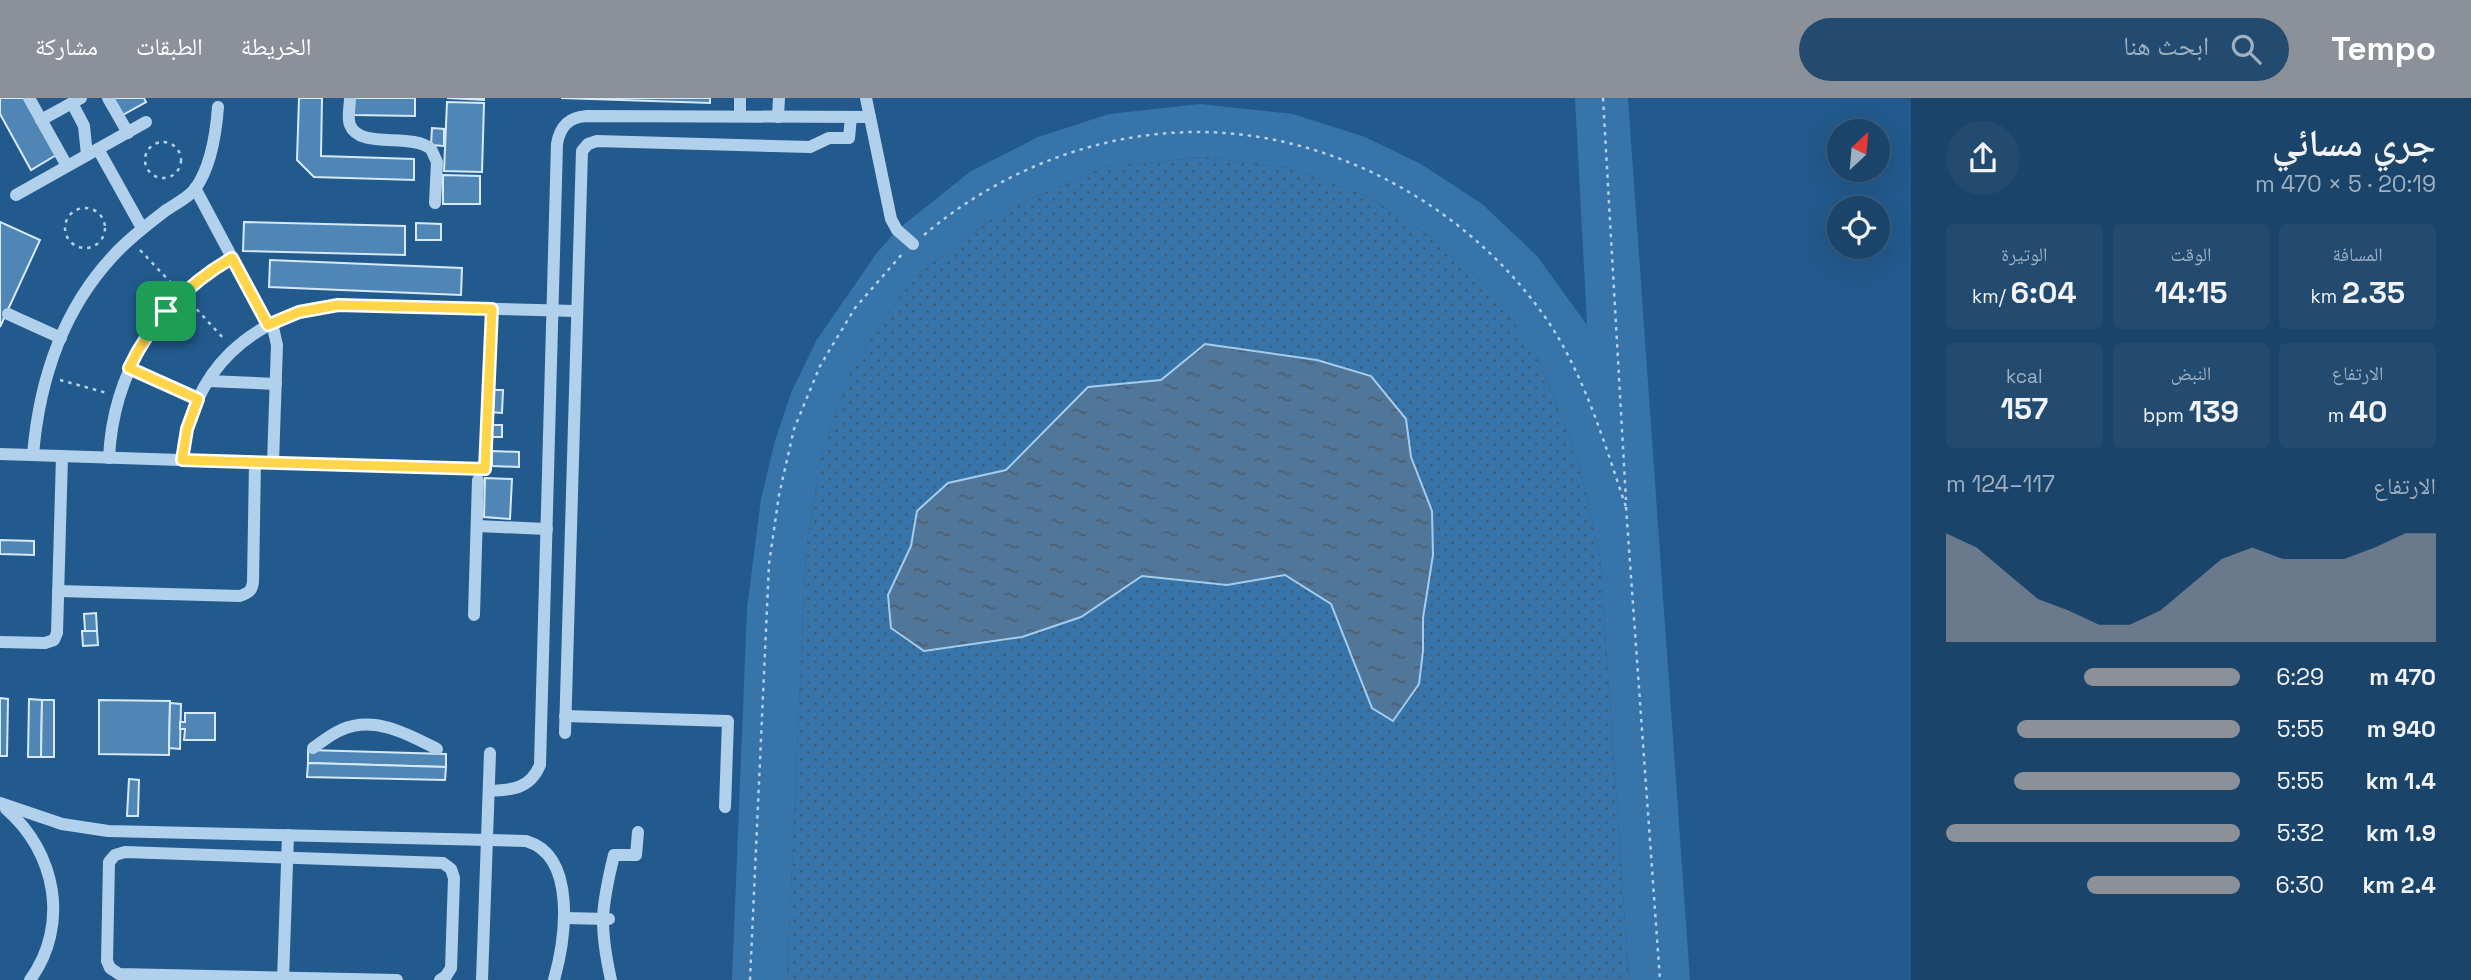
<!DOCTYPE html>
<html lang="ar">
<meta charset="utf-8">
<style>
:root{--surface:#1a446a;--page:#234b70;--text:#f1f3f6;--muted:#9fb0c1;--line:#385c7e;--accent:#8c9099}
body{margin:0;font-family:"Space Grotesk","Noto Naskh Arabic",sans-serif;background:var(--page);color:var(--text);direction:rtl;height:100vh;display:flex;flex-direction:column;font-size:26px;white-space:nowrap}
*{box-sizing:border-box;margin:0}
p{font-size:23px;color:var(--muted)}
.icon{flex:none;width:38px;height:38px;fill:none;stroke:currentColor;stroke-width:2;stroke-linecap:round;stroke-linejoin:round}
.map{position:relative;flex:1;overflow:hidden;direction:ltr}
.drawer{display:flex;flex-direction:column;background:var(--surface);width:560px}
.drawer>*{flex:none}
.needle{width:46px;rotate:26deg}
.controls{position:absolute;left:1827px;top:21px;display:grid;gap:14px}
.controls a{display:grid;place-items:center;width:63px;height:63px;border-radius:50%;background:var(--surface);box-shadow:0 7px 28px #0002,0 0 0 2px var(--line);font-size:35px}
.pin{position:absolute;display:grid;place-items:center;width:60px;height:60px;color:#fff;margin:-30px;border-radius:14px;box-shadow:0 4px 10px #0006}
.round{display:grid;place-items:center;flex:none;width:74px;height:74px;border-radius:37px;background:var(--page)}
.headline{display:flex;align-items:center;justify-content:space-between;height:119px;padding:0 35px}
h1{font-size:38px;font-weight:600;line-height:52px}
.stats{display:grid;grid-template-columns:repeat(3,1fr);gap:10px;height:119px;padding:7px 35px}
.stats div{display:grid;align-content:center;border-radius:7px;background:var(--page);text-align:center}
.stats b{font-size:30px;font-weight:600}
.stats small{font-size:19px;font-weight:400}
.stats p{font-size:19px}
.chart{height:196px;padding:14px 35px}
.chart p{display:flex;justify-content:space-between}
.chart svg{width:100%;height:126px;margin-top:7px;fill:var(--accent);opacity:.7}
ul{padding:0 35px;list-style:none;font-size:23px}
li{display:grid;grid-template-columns:112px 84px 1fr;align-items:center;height:52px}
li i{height:18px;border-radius:9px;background:var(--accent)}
header{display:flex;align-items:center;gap:42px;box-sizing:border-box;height:98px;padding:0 35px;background:var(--accent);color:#fff}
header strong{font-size:33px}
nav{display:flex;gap:38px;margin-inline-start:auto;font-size:24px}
.search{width:490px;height:63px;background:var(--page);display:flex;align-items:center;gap:18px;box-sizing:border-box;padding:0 24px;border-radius:38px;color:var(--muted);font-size:26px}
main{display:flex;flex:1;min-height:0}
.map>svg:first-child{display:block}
.grass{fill:url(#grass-dots)}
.pitch{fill:#3674aa}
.water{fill:url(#water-ripples);stroke:#a5ccec;stroke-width:2}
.building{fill:#4f86b6;stroke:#d6e9f8;stroke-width:2}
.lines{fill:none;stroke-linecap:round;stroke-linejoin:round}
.path{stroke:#b1d0eb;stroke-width:2.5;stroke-dasharray:3.5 5;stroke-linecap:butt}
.minor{stroke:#b1d0eb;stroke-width:12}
.route-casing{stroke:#fff;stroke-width:14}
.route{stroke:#ffd54a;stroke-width:9}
</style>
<header>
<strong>Tempo</strong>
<div class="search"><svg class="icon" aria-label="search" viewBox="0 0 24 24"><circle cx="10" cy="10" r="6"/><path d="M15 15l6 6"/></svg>ابحث هنا</div>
<nav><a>الخريطة</a><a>الطبقات</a><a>مشاركة</a></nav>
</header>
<main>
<section class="drawer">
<div class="headline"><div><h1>جري مسائي</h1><p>20:19 · 5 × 470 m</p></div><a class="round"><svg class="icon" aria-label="share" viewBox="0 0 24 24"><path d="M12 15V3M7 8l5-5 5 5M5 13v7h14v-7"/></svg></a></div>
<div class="stats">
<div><p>المسافة</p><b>2.35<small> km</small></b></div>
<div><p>الوقت</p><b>14:15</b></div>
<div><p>الوتيرة</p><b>6:04<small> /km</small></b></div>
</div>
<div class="stats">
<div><p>الارتفاع</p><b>40<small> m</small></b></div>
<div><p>النبض</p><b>139<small> bpm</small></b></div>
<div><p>kcal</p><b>157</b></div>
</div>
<div class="chart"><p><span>الارتفاع</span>117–124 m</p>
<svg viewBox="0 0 160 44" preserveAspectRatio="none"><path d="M0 44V6L10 11L20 20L30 29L40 33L50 38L60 38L70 33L80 24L90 15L100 11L110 15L120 15L130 15L140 11L150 6L160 6V44z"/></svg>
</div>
<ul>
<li><b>470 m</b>6:29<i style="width:53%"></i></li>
<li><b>940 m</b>5:55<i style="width:76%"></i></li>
<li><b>1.4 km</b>5:55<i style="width:77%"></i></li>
<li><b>1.9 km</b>5:32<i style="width:100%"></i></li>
<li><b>2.4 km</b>6:30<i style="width:52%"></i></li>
</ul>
</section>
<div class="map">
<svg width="1911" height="882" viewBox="0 0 1911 882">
<defs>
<pattern id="grass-dots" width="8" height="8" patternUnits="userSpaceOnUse" patternTransform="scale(1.75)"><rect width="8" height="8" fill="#3674aa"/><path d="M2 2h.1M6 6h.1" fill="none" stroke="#425e76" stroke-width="1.8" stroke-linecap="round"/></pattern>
<pattern id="water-ripples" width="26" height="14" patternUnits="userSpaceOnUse" patternTransform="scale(1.75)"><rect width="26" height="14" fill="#50769a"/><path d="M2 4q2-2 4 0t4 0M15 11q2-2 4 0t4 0" fill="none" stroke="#4e5f6f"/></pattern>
</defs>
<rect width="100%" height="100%" fill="#225a8d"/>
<polygon class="grass" points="1204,59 1289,70 1367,98 1433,140 1491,191 1538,259 1579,364 1600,460 1629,882 787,882 806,449 823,349 854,266 912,180 1002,114 1104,69"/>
<polygon class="pitch" points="1575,0 1628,0 1690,882 1629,882 1600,460 1579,364 1538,259 1491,191 1433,140 1367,98 1289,70 1204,59 1104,69 1002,114 912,180 854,266 823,349 806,449 787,882 732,882 747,510 761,401 775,343 791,295 816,243 876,156 897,132 971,73 1038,39 1109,16 1200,6 1293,16 1365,39 1421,66 1482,106 1537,158 1587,227"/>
<polygon class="water" points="1205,246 1317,262 1371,278 1406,321 1411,359 1432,413 1433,457 1423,520 1423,553 1419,586 1393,623 1372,610 1331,506 1285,477 1227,487 1142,478 1081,519 1022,539 924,553 891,530 888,497 911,448 917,413 948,385 1006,372 1088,289 1161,282"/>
<g class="building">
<polygon points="0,0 27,0 58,56 31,72 0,16"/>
<polygon points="111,0 144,0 146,4 121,18"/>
<polygon points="299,0 322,0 321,58 414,61 414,82 314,79 297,62"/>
<polygon points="354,0 415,0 415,18 354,17"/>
<polygon points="447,0 484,0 484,2"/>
<polygon points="561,0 710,0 710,5"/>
<polygon points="447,4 484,5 482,74 444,73"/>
<polygon points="432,30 444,31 444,48 431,47"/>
<polygon points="443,77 480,78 480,106 443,106"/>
<polygon points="0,124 40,142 0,229"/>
<polygon points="244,124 405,128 405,157 243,153"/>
<polygon points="416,125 441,126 441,142 416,142"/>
<polygon points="270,162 462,170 461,197 269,189"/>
<polygon points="491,292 503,292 502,315 490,314"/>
<rect x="490" y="327" width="12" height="12"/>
<polygon points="492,353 519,354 519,369 492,368"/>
<polygon points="485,380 512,381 510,421 484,419"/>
<polygon points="0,442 34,443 34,457 0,456"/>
<polygon points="96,515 97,533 85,533 84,516"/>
<polygon points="82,533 97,533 98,547 83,548"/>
<polygon points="0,600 8,601 7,658 0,658"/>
<polygon points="29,601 42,602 41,659 28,659"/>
<polygon points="42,602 54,602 54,659 41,659"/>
<polygon points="99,602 170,603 169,657 99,656"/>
<polygon points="170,605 181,606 180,651 169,650"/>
<polygon points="185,615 215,615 215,642 184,642 185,631 180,631 180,624 185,624"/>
<polygon points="308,652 446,656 446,669 308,665"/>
<polygon points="308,665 446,669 445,682 307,679"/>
<polygon points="129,681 139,682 138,718 127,718"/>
</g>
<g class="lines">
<g class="path">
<polyline points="1603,0 1626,402"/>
<circle cx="163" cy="62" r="18"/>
<circle cx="85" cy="130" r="20"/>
<path d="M924,137C999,73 1098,34 1197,34C1333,34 1467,108 1545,219C1584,275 1604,344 1626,409"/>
<polyline points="140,152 174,188"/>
<polyline points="191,205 224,241"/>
<polyline points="143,277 185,295"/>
<polyline points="60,282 107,295"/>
<polyline points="285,365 471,370"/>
<polyline points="484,371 491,225"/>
<polyline points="1626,409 1660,882"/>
<polyline points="750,882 769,466 779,397 794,331 820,268 855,210 903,155"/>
</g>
<g class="minor">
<polyline points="29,0 67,68"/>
<polyline points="108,0 128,35"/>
<path d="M350,0C350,8 347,20 350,27C360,52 411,34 431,51L437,64L435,105"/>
<polyline points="866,0 891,121 897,132 913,146"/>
<polyline points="72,5 84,28 87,57"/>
<polyline points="740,18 740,0"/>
<polyline points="778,19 779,0"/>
<polyline points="41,22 81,0"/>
<polyline points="98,51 142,130"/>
<polyline points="195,90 268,227"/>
<polyline points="16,97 146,24"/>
<polyline points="8,216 61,240"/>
<polyline points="208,283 276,286"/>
<polyline points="0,356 273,365 277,247 272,225"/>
<path d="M33,357C39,285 62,213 113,158C128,141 147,127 165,113C175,106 188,100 195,91C211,69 216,36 218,9"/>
<path d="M109,360C113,274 158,203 232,160"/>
<path d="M182,362C191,273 250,217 338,207L576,213"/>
<polyline points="477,428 547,431"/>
<path d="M58,493L240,498C248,495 252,493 253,484L255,364"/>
<polyline points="474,517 478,382"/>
<polyline points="0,544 45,545 54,542 57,535 62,358"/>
<polyline points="565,618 728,623 725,709"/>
<polyline points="565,635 582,53 588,46 597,43 810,49 829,40 849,40 851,19"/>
<path d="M313,650C322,644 331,636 341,632C374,617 408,636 437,651"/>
<path d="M489,693C512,692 530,691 540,667L557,46C560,28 569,19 587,18L870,19"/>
<path d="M0,705L62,726L108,733L526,743C578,758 565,843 554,882"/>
<path d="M6,711C56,754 70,827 30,882"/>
<polyline points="564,820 609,821"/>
<polyline points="283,882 288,737"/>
<polyline points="397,882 119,876 110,870 107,863 109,764 115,757 125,754 443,765 451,771 454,780 451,870 446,878 440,882"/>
<polyline points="482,882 490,655"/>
<path d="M611,882C599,828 601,810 614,757H636L638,734"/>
</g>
</g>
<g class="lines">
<defs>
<path id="route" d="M232,160L268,227L299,214L338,207L492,211L485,371L182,362L187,331L198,301L129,270C152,222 187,186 232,160Z"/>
</defs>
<use href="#route" class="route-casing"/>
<use href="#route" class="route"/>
</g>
</svg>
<div class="controls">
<a><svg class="needle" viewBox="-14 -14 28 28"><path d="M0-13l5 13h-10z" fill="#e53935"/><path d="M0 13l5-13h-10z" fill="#9fb0c1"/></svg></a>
<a><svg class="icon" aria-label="locate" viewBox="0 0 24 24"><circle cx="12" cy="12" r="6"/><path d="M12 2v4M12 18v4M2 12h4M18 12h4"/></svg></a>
</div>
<div class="pin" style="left:166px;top:213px;background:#1e9e55"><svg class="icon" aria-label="arrive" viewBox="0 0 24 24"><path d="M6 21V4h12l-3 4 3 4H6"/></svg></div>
</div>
</main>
